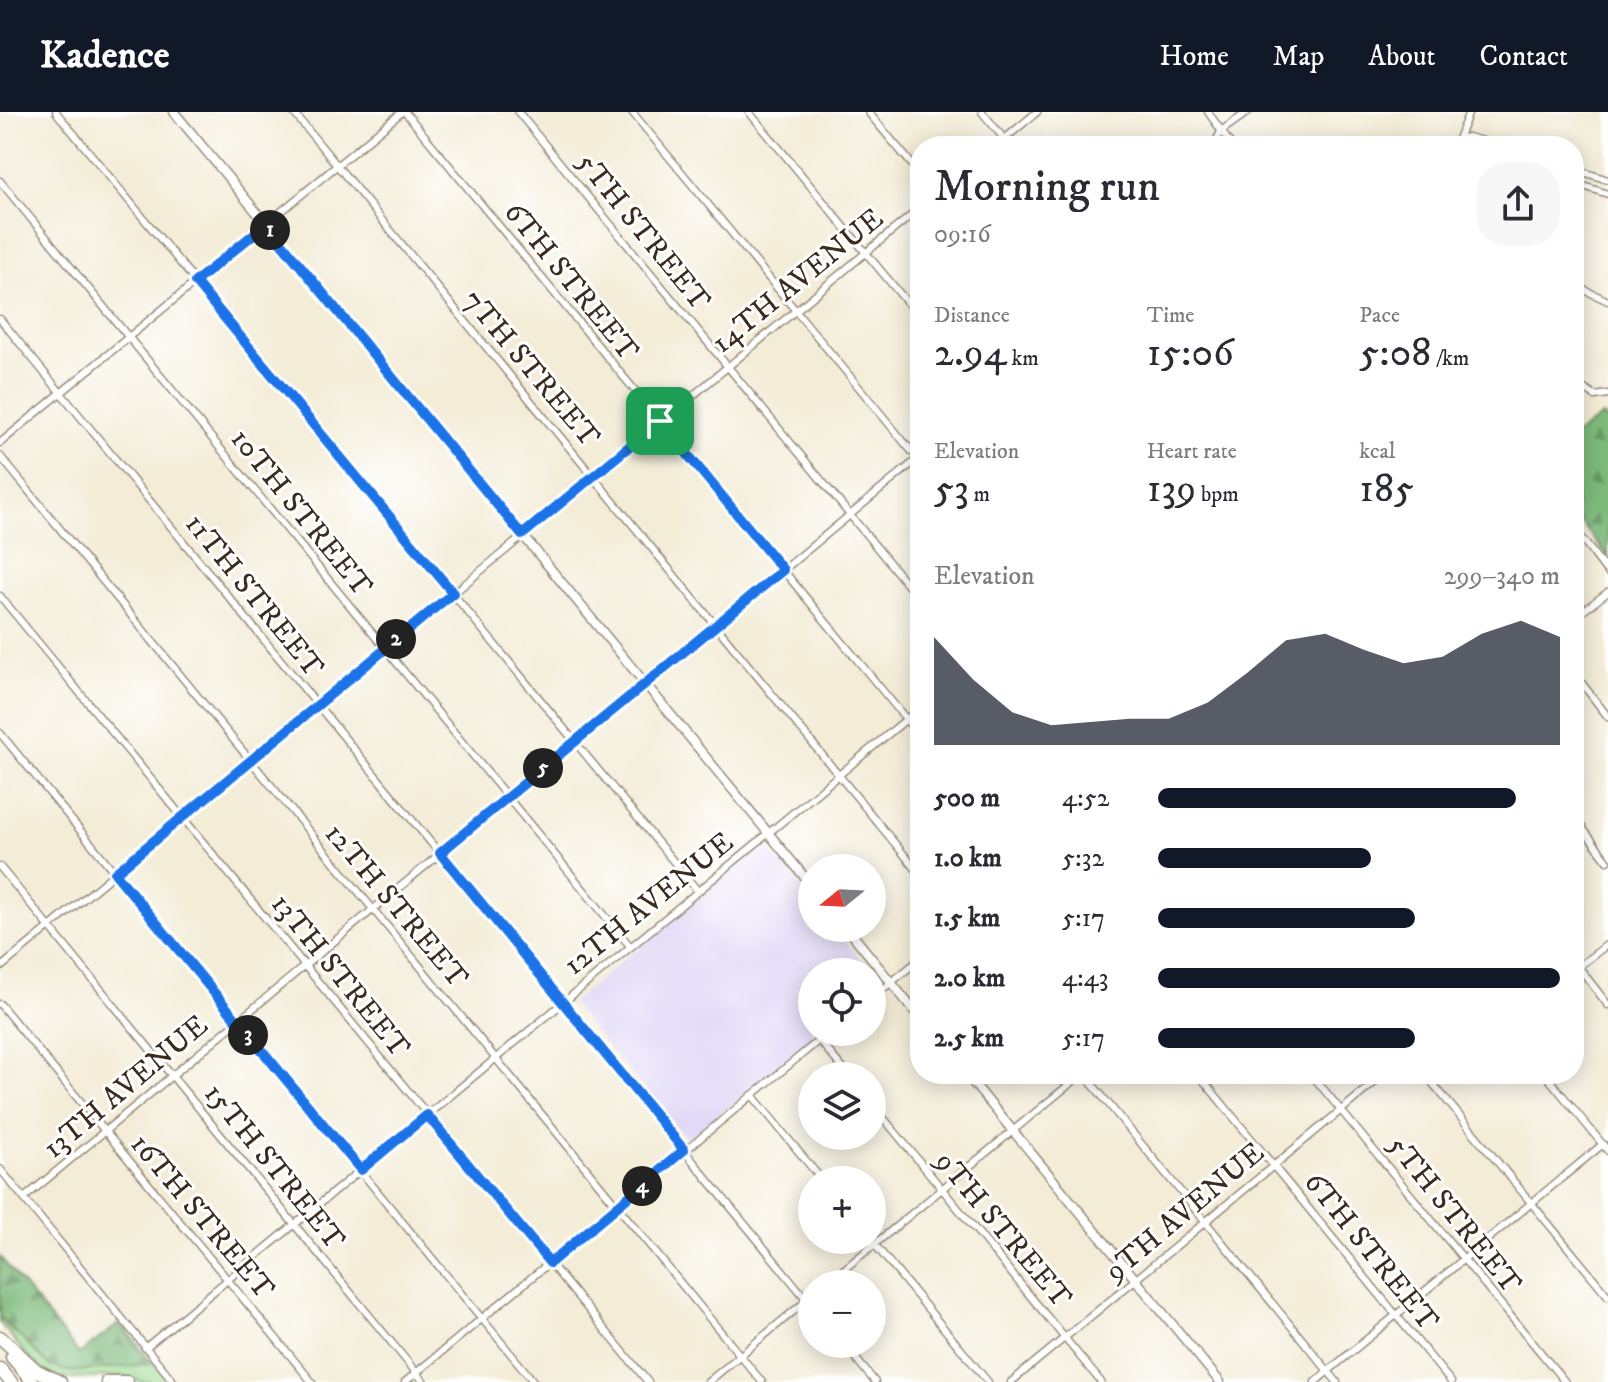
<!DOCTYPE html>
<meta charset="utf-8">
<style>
:root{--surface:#fff;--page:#f7f7f7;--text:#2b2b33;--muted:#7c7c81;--accent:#111827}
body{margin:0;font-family:"IM FELL DW Pica",serif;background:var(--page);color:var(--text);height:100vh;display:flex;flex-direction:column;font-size:30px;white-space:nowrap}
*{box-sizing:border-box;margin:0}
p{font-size:26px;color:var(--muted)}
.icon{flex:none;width:44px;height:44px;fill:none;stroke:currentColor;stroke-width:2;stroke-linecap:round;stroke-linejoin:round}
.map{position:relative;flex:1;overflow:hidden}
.sheet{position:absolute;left:910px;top:24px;width:674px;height:948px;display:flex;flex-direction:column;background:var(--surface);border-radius:32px;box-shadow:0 4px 20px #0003}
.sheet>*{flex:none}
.needle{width:52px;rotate:252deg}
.buttons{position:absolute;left:798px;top:742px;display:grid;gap:16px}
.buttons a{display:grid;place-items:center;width:88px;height:88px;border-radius:50%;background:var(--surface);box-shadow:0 4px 20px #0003;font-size:40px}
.pin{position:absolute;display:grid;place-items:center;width:68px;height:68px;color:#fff;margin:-34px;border-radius:16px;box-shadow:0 4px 12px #0006}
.km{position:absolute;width:40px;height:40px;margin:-20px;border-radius:50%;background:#222;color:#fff;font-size:22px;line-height:40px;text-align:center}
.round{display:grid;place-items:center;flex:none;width:84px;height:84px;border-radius:32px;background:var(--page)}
.summary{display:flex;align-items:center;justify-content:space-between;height:136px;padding:0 24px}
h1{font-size:44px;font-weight:600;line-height:60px}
.stats{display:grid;grid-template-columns:repeat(3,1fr);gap:12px;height:136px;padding:8px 24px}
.stats div{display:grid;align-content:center}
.stats b{font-size:40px;font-weight:600}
.stats small{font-size:22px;font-weight:400}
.stats p{font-size:22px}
.chart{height:224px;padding:16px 24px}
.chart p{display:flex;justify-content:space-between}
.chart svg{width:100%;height:144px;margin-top:8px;fill:var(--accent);opacity:.7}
ul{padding:0 24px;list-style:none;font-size:26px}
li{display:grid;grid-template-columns:128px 96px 1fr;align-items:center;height:60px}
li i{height:20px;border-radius:10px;background:var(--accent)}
header{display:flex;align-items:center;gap:48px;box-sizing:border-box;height:112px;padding:0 40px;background:var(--accent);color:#fff}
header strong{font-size:38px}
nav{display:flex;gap:44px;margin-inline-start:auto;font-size:28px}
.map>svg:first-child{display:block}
.built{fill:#ded5f5}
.grass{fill:url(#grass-tufts);stroke:#6c8256;stroke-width:2}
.forest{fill:url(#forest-firs);stroke:#5c724c;stroke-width:2}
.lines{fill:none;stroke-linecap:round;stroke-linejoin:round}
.minor-casing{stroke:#978b7a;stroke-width:9}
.tertiary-casing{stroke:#978b7a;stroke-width:11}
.motorway-casing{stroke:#978b7a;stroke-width:15}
.minor{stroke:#fff;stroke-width:6}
.tertiary{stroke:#fff;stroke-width:8}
.motorway{stroke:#fff;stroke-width:12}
.route-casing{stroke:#fff;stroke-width:16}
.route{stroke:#1a73e8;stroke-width:10}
.labels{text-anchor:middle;stroke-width:6;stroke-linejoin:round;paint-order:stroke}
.street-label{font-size:30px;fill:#3b2a1e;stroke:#fff}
</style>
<header>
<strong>Kadence</strong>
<nav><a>Home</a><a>Map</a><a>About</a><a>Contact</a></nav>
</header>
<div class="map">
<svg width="1608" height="1270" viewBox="0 0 1608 1270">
<defs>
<pattern id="grass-tufts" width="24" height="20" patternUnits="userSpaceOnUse" patternTransform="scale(2)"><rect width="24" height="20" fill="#9cda8f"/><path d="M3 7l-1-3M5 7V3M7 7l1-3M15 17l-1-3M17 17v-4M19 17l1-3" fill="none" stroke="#87bb7b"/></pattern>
<pattern id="forest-firs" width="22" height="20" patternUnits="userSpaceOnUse" patternTransform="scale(2)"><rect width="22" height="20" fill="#7dba7a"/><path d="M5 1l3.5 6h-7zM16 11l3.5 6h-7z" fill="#689763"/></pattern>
</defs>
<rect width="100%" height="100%" fill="#fff"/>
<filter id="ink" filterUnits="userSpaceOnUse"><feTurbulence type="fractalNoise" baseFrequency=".0125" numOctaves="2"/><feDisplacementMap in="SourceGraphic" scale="16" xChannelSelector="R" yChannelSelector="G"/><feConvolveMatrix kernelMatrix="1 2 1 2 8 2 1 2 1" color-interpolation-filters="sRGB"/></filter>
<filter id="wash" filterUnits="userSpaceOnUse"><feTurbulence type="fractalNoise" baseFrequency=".006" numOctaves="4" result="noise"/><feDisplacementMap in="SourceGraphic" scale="32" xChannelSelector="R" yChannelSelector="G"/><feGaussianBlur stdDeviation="1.8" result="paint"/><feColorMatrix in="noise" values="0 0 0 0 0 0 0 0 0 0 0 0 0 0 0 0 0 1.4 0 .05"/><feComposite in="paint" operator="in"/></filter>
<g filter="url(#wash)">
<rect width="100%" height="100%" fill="#f3ecd7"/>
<polygon class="built" points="765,731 812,788 812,816 835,816 871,860 812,860 812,920 821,920 688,1028 571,891"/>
<polygon class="grass" points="0,1205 13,1220 71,1260 126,1217 169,1270 144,1270 120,1264 73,1267 55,1264 41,1257 27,1244 0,1211"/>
<g class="forest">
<polygon points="1602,304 1608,309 1608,445 1574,402 1574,324"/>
<polygon points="0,1145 79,1242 119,1212 150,1252 71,1260 49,1254 0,1205"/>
</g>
</g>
<g filter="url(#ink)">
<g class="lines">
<defs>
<g id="minor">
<polyline points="56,0 697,778"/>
<polyline points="293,0 920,762"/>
<polyline points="405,0 920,624"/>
<polyline points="518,0 920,488"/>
<polyline points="632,0 918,347"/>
<polyline points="749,0 920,206"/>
<polyline points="868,0 920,62"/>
<polyline points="982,0 1010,34"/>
<polyline points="1208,0 1232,34"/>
<polyline points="1458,27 1468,25 1501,34"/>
<polyline points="1458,27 1469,0"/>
<polyline points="996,34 1037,0"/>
<polyline points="1214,34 1221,19 1248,0"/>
<polyline points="1574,57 1608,68"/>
<polyline points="0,69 630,834"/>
<polyline points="1574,71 1608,82"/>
<polyline points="1574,173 1608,189"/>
<polyline points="0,207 812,1194"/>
<polyline points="1574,270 1595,284 1608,282"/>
<polyline points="0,331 402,0"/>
<polyline points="0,344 762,1270"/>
<polyline points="1574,416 1608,461"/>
<polyline points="0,484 648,1270"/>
<polyline points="1574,506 1608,480"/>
<polyline points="1574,561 1608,605"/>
<polyline points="0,621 534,1270"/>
<polyline points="1574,705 1608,749"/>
<polyline points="0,755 424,1270"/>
<polyline points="1574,849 1608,893"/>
<polyline points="0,856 920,96"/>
<polyline points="1574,858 1608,832"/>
<polyline points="872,886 920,847"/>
<polyline points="0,892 312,1270"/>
<polyline points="819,928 849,964"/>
<polyline points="1084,962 1337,1270"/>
<polyline points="1198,962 1451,1270"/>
<polyline points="1311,962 1565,1270"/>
<polyline points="1425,962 1608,1184"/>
<polyline points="1545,962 1608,1039"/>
<polyline points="752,983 822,1068"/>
<polyline points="872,992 1101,1270"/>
<polyline points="0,1057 174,1270"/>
<polyline points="24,1086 920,345"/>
<polyline points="871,1128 988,1270"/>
<polyline points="826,1172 1082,962"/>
<polyline points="844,1232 875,1270"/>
<polyline points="145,1236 920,596"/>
<polyline points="405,1270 829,920"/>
<polyline points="708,1270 812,1184"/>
<polyline points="1011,1270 1385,962"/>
<polyline points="1315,1270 1603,1032"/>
</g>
<g id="tertiary">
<polyline points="174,0 812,774"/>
<polyline points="847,816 920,906"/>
<polyline points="966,962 1220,1270"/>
</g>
<g id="motorway">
<polyline points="0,1225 36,1258 60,1270"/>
<polyline points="12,1245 33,1270"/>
<polyline points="0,1257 11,1270"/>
<polyline points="107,1270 127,1270"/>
</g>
</defs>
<use href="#minor" class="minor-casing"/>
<use href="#tertiary" class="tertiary-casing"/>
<use href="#motorway" class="motorway-casing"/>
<use href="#minor" class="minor"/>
<use href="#tertiary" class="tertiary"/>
<use href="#motorway" class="motorway"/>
</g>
</g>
<g class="lines" filter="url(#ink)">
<defs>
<polygon id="route" points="266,112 522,423 660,309 783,458 440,741 684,1038 550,1151 427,1003 361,1058 115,761 453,481 195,170"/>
</defs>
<use href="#route" class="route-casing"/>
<use href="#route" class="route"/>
</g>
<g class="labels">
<g class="street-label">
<text transform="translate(644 119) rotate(51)" y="10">5TH STREET</text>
<text transform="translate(797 168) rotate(-39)" y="10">14TH AVENUE</text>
<text transform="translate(572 169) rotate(51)" y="10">6TH STREET</text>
<text transform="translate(532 256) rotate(50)" y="10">7TH STREET</text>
<text transform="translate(302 400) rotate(51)" y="10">10TH STREET</text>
<text transform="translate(255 483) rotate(51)" y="10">11TH STREET</text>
<text transform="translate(648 791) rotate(-39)" y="10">12TH AVENUE</text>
<text transform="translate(397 793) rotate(50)" y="10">12TH STREET</text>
<text transform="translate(341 863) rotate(51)" y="10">13TH STREET</text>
<text transform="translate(125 974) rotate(-40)" y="10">13TH AVENUE</text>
<text transform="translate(275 1054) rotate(51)" y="10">15TH STREET</text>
<text transform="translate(1184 1099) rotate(-40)" y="10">9TH AVENUE</text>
<text transform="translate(1455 1102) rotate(51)" y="10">5TH STREET</text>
<text transform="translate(203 1104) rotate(50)" y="10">16TH STREET</text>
<text transform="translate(1004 1117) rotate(50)" y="10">9TH STREET</text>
<text transform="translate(1372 1139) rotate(51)" y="10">6TH STREET</text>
</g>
</g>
</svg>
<div class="buttons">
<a><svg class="needle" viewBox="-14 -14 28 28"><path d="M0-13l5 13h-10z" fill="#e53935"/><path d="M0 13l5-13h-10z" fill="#7c7c81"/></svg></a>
<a><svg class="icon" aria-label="locate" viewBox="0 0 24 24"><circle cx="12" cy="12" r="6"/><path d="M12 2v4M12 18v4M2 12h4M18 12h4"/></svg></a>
<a><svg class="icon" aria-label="layers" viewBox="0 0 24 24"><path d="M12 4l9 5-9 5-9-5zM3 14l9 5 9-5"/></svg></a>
<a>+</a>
<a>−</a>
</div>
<div class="pin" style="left:660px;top:309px;background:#1e9e55"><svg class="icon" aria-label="arrive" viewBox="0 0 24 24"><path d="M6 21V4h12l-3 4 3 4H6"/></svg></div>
<b class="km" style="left:270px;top:118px">1</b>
<b class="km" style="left:396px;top:527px">2</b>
<b class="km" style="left:248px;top:923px">3</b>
<b class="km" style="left:642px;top:1074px">4</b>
<b class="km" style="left:543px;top:656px">5</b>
<section class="sheet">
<div class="summary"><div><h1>Morning run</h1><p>09:16</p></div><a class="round"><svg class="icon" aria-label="share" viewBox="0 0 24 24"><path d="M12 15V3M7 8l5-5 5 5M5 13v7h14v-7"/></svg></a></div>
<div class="stats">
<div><p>Distance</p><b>2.94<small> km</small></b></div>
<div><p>Time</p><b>15:06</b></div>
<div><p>Pace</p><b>5:08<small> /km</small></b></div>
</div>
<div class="stats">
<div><p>Elevation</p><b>53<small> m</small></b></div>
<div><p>Heart rate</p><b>139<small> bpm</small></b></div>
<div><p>kcal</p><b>185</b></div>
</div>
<div class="chart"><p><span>Elevation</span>299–340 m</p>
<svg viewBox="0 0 160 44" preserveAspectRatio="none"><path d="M0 44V11L10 24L20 34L30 38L40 37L50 36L60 36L70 31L80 22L90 12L100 10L110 15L120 19L130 17L140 10L150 6L160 11V44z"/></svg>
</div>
<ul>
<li><b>500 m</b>4:52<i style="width:89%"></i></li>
<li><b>1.0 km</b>5:32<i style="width:53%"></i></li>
<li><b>1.5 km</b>5:17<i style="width:64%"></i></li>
<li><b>2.0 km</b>4:43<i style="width:100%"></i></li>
<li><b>2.5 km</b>5:17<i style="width:64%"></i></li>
</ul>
</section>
</div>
